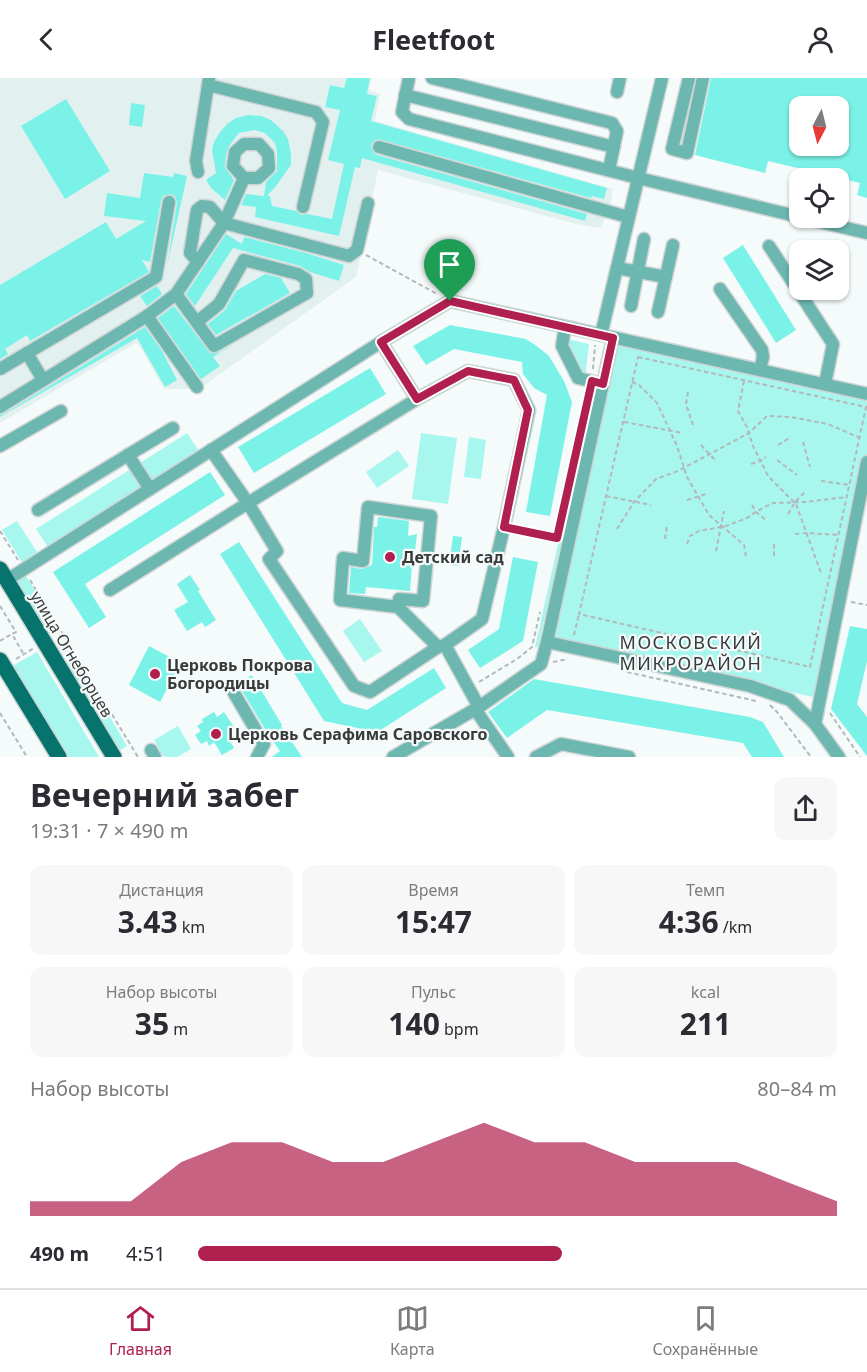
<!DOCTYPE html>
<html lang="ru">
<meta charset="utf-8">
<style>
:root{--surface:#fff;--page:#f7f7f7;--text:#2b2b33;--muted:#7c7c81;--line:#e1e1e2;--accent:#b0204f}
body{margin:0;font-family:"Noto Sans",sans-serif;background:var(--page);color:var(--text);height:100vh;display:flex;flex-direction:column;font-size:22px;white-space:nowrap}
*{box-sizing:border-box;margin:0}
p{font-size:20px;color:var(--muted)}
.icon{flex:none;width:33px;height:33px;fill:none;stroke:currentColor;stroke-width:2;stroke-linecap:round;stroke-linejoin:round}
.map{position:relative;height:679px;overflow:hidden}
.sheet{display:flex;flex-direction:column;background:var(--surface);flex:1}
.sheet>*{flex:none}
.needle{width:39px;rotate:187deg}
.buttons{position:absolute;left:789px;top:18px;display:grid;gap:12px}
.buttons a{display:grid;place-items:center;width:60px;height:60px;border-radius:12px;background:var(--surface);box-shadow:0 2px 4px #0004;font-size:30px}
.pin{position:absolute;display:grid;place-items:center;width:51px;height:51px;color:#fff;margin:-62px -26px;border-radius:50% 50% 50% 0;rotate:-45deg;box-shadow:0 0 6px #0007}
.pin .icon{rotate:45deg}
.round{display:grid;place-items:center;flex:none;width:63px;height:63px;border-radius:12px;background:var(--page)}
.summary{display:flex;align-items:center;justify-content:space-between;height:102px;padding:0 30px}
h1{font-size:33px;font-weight:700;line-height:45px}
.stats{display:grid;grid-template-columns:repeat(3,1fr);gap:9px;height:102px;padding:6px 30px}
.stats div{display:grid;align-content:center;border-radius:12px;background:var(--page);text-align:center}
.stats b{font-size:30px;font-weight:700}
.stats small{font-size:16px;font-weight:400}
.stats p{font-size:16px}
.chart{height:168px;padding:12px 30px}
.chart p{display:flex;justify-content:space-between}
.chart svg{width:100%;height:108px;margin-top:6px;fill:var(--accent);opacity:.7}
ul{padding:0 30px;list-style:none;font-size:20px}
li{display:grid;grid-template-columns:96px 72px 1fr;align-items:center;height:45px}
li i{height:15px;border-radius:8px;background:var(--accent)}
header{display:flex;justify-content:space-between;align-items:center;height:78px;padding:0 30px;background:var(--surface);font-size:27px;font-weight:700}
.tabs{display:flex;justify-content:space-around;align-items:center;height:84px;border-top:2px solid var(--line);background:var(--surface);font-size:16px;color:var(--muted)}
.tabs a{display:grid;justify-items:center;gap:3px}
.tabs .on{color:var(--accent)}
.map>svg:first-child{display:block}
.built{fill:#e2f1ef}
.green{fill:#a7f7ef}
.building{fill:#7bf2e8;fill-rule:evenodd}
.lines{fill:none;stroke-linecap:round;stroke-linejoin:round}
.minor-casing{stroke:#cfd4d4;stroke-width:15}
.major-casing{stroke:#cfd4d4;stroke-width:18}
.path{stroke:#b4b8b8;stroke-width:2;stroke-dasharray:4.5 3;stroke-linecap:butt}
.minor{stroke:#6cb7b0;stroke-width:12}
.major{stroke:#06746d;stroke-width:15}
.route-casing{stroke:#fff;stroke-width:12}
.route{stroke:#b0204f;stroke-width:8}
.poi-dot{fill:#b0204f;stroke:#f5fafa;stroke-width:2}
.labels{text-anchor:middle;stroke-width:4.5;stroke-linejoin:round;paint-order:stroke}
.poi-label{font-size:16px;font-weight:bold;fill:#393b3b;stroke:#f5fafa;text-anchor:start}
.street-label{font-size:16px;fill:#393b3b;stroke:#f5fafa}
.neighbourhood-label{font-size:18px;letter-spacing:1.5px;fill:#393b3b;stroke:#f5fafa}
</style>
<header><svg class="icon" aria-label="back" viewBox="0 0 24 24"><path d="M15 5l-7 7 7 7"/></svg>Fleetfoot<svg class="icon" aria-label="person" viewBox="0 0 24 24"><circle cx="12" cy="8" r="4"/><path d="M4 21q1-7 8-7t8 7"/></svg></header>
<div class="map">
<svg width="867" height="679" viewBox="0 0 867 679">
<rect width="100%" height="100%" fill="#f5fafa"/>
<polygon class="built" points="0,0 372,0 369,12 380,16 375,43 613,111 611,124 601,150 576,146 378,92 356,199 199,311 164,311 140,269 136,265 0,345"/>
<g class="green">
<polygon points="567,261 589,266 585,299"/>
<polygon points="614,263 867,316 867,378 818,620 550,563"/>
<polygon points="593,309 596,309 538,569 535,569"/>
<polygon points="187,355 199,373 152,403 140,385"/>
<polygon points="421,355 457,360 448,426 412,421"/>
<polygon points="469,359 486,362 481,401 464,399"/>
<polygon points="398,372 409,388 377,410 366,394"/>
<polygon points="131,391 143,409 49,470 36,451"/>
<polygon points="17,443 39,477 23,486 2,452"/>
<polygon points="26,498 58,550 49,556 17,503"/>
<polygon points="360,541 382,573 364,584 343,553"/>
<polygon points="37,574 99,679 60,679 7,591"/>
<polygon points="75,580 127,668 118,673 66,585"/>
<polygon points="178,648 191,671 177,679 164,679 154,662"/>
</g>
<g class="building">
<polygon points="347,0 370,0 367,16 377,18 371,43 607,110 604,121 592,118 591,120 378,61 373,64 371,67 373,74 377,77 587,136 585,143 362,80 360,90 355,89 339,158 255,139 256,129 241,127 246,116 264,118 266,104 277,93 277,74 275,65 265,55 255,52 239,55 229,68 226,77 225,90 234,102 225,122 211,110 206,102 216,95 212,72 214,64 220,54 227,46 236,40 249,37 261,38 271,42 283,53 288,61 291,76 291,87 276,108 267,118 270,118 272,128 296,133 301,137 307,136 332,141 344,86 328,82 340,32 325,29 330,7 344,10"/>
<path d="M711,0H867V120L857,117L860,105L768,83L765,95L695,77ZM800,28H838V68H800Z"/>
<polygon points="66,21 110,93 65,121 21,48"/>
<polygon points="131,25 145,27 142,49 129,47"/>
<polygon points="144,95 173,99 174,95 187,98 167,188 177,125 175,118 170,116 163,118 161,123 150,184 142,182 149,194 30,263 27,257 5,271 8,276 0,281 0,207 106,144 116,161 146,143 104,138 107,115 140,120"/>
<polygon points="226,156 242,166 244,159 306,175 344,187 339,203 310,194 300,188 233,170 195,228 186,216"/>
<polygon points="743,167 796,252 776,265 723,180"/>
<polygon points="265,196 281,200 290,215 216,257 208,246 225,232 236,213"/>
<polygon points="157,208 162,216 147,228 140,218"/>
<polygon points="174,228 210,275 218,275 237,264 213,279 220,288 201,301 158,240"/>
<polygon points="450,247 526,261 538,269 549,278 564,303 572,324 550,438 526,434 547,317 534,310 523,296 522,284 454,271 426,287 413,268"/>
<polygon points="145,249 162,273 177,302 165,309 137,260 0,339 0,337 4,336"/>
<polygon points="370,290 386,316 254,395 238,369"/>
<polygon points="210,394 225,417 85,506 106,539 89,550 53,494"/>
<polygon points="378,439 409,443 408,458 417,456 415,473 413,472 410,513 366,509 365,516 349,515 351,489 362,491 372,487 374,449 377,449"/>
<polygon points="453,458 462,459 458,488 449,487"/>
<polygon points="239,464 342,625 367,632 434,590 446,610 376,655 371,653 370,656 362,654 362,651 324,643 220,476"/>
<polygon points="513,479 538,484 523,563 480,590 468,572 499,551"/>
<polygon points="190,497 200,512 198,513 216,542 205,549 202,544 187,553 174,532 188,524 177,506"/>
<polygon points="850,548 867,551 867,583 857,626 867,639 867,678 831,631"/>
<polygon points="149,568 181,585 160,624 129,607"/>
<polygon points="252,597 282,647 281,648 302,679 272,679 280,673 268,656 241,611 237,606"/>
<polygon points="534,601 750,639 763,644 784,679 752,679 743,665 547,632 507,660 488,634"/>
<polygon points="214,634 217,639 224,634 238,655 229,661 234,670 222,677 214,664 209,668 207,663 201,666 195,657 201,653 197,648 203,644 202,641"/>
</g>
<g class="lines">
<defs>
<g id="minor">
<polyline points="409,0 402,34 409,41 638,100 800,139"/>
<polyline points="432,0 612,45 617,53 609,92"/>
<polyline points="689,0 672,71 687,75 703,0"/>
<polyline points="208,7 316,34 323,44 303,129"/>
<polyline points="617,14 620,0"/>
<polyline points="405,17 614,69"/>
<polygon points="244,66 259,66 268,76 269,90 258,100 244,100 233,88 235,74"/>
<polyline points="379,69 628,139"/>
<polyline points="198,94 196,83 209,1"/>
<polyline points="803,140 867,155"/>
<polyline points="769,168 833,266 825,306"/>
<polyline points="198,184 190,175 197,132 202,128 210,129 224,145 349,178 357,172 368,125"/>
<polyline points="617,190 666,199"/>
<polyline points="720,211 762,272 763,279 760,292"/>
<polyline points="176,216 214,268 307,215 306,201 298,196 244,182 219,226 197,244"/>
<polyline points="631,228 644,161"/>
<polyline points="658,234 673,167"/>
<polyline points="147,238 197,309"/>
<polyline points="565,249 562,268 578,300 603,306"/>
<polyline points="601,257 662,0"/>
<polyline points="381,264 417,321"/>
<polyline points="27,275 43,302"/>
<polyline points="0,291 156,199 169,124"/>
<polyline points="0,329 147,238 176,216 224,145 244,100"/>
<polyline points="0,368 61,333"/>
<polyline points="150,411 128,377 173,350"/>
<polyline points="38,432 128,377"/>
<polyline points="7,502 381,264 450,223 867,316"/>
<polyline points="110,512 248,425 417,321 468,293 514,302 529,332 504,449 482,541 445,567 438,569 370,614 354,608 269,481 277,473 248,425 211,372"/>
<polyline points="398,529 399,521 423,523 431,438 368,429 363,483 343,480 340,522 398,529 438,569"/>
<polyline points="547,564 613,260"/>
<polyline points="445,567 479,629"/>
<polyline points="234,615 264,666 257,679"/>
<polyline points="475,631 508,679"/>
<polyline points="815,646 867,384"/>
<polyline points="151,672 155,679"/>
<polyline points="393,679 479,629 541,586 547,564 750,608 790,622 815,646 839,679"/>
<polyline points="536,679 561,666 629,679"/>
</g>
<g id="major">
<polyline points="0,491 114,679"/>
<polyline points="0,582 59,679"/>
</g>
</defs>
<use href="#minor" class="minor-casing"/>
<use href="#major" class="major-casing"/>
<g class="path">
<polyline points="366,177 437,216"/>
<polygon points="638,279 866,329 810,589 579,536"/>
<polyline points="593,291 595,267"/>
<polyline points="744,303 738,333 747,349 753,368 768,398 796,426 821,495"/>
<polyline points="632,304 639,307 657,325 677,368 687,399 709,437 744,467 746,479"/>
<polyline points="688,314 686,326 693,347"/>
<polyline points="624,344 683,355"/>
<polyline points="803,364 810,389"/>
<polyline points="701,367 716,383"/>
<polyline points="778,367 791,359"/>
<polyline points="777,382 797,397"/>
<polyline points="751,386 760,383 766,379"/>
<polyline points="821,403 850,407"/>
<polyline points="606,418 651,427"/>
<polyline points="687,422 706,416"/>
<polyline points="752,427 756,434 767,443"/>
<polyline points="788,436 795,424 806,413"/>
<polyline points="516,451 557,460"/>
<polyline points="617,451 634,424 656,401 678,393 749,355 767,338 791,339 828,346 860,360"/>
<polyline points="0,453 18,482"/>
<polyline points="795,456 807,455 839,457"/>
<polyline points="665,461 667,447"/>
<polyline points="687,466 690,458 699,453 726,448 747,440 757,433 773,425 805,424 847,419"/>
<polyline points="716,473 724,433"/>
<polyline points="774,478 774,463"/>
<polyline points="30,502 138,679"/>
<polyline points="851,524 867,527"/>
<polyline points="0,528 16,554 12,556 23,575"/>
<polyline points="574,557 579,536"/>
<polyline points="0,563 12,556"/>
<polyline points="16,581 34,570"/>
<polyline points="553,584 568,581"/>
<polyline points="627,594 756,623"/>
<polyline points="479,604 517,581 532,569 540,534"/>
<polyline points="770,627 777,634 811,679"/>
<polyline points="0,635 27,679"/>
<polyline points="830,635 860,679"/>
</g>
<use href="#minor" class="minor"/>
<use href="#major" class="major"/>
</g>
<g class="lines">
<defs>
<polygon id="route" points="450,223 613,260 603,306 592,303 557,460 504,449 528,332 514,302 468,293 417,321 381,264"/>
</defs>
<use href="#route" class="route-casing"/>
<use href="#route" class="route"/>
</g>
<g class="poi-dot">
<circle cx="390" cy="479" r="6"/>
<circle cx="155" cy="596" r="6"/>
<circle cx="216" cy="656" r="6"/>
</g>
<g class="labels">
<g class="poi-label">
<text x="402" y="485">Детский сад</text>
<text x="167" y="593">Церковь Покрова<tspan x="167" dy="18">Богородицы</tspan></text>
<text x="228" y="662">Церковь Серафима Саровского</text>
</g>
<g class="street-label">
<text transform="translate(72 576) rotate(59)" y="6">улица Огнеборцев</text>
</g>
<g class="neighbourhood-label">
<text x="691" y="571">МОСКОВСКИЙ<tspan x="691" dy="21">МИКРОРАЙОН</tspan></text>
</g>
</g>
</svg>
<div class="buttons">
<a><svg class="needle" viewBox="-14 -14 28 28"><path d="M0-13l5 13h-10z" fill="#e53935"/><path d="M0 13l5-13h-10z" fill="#7c7c81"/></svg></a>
<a><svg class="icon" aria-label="locate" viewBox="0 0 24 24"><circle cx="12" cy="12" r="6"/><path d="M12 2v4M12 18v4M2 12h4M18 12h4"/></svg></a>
<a><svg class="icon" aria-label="layers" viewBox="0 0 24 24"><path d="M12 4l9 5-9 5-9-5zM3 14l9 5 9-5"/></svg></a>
</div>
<div class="pin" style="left:450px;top:223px;background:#1e9e55"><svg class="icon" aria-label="arrive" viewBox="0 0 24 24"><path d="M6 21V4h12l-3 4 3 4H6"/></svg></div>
</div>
<section class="sheet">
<div class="summary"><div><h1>Вечерний забег</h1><p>19:31 · 7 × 490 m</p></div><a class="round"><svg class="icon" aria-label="share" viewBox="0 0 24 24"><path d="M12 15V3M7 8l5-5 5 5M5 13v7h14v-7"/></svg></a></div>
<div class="stats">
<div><p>Дистанция</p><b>3.43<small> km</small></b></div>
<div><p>Время</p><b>15:47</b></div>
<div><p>Темп</p><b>4:36<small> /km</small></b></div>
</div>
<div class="stats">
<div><p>Набор высоты</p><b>35<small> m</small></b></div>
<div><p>Пульс</p><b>140<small> bpm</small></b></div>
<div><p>kcal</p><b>211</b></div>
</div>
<div class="chart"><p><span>Набор высоты</span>80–84 m</p>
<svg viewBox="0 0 160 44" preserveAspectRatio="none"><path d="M0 44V38L10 38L20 38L30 22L40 14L50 14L60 22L70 22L80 14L90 6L100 14L110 14L120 22L130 22L140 22L150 30L160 38V44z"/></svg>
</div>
<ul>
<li><b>490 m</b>4:51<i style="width:57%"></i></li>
</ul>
</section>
<nav class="tabs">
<a class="on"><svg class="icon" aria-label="home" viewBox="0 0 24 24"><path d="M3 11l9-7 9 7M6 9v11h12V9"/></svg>Главная</a>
<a><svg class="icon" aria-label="map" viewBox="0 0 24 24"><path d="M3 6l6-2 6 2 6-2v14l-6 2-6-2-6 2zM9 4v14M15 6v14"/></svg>Карта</a>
<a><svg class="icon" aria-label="saved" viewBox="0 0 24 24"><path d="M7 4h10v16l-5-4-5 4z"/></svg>Сохранённые</a>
</nav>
